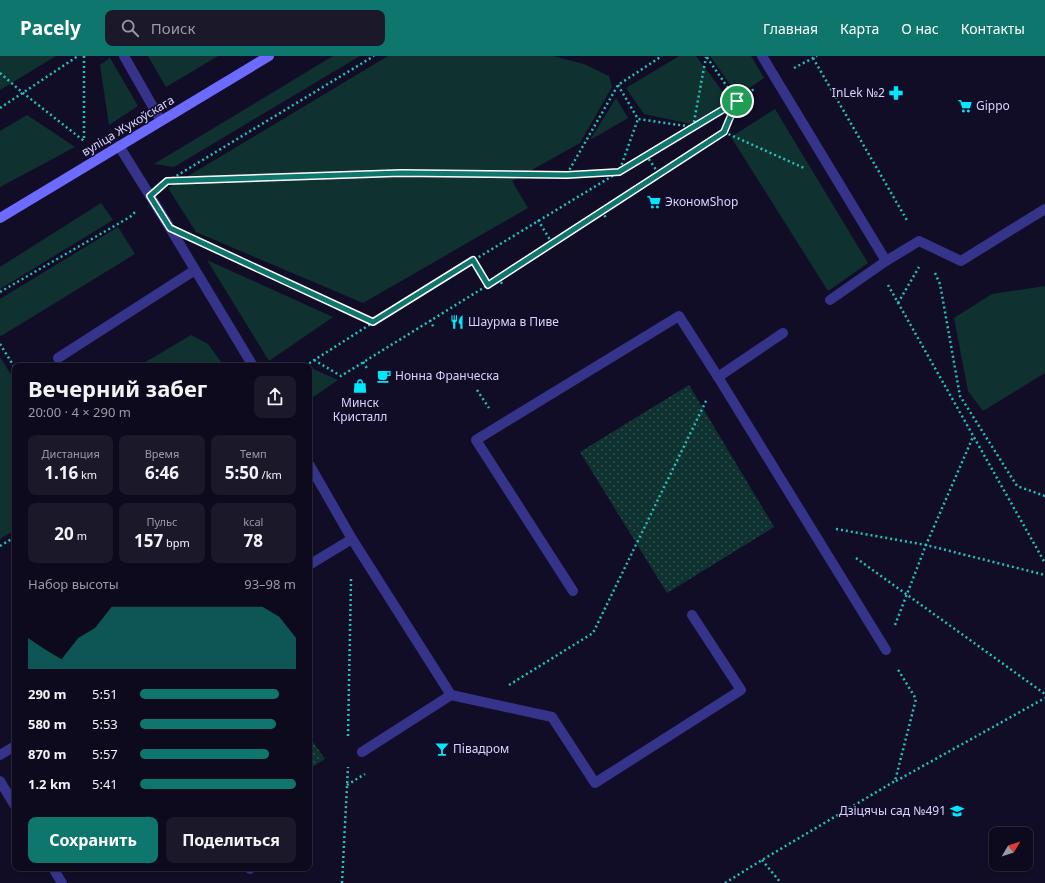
<!DOCTYPE html>
<html lang="ru">
<meta charset="utf-8">
<style>
:root{--surface:#0d0a1d;--page:#1b182a;--text:#f1f3f6;--muted:#9a9aa4;--line:#2d2b3b;--accent:#0f766e}
body{margin:0;font-family:"Noto Sans",sans-serif;background:var(--page);color:var(--text);height:100vh;display:flex;flex-direction:column;font-size:15px;white-space:nowrap}
*{box-sizing:border-box;margin:0}
p{font-size:13px;color:var(--muted)}
.icon{flex:none;width:22px;height:22px;fill:none;stroke:currentColor;stroke-width:2;stroke-linecap:round;stroke-linejoin:round}
.map{position:relative;flex:1;overflow:hidden}
.side{position:absolute;left:12px;top:307px;width:300px;height:508px;display:flex;flex-direction:column;background:var(--surface);border-radius:8px;box-shadow:0 1px 3px #0004,0 0 0 1px var(--line)}
.side>*{flex:none}
.needle{width:26px;rotate:51deg}
.controls{position:absolute;left:989px;top:771px;display:grid;gap:8px}
.controls a{display:grid;place-items:center;width:44px;height:44px;border-radius:8px;background:var(--surface);box-shadow:0 1px 3px #0004,0 0 0 1px var(--line);font-size:20px}
.pin{position:absolute;display:grid;place-items:center;width:34px;height:34px;color:#fff;margin:-17px;border:2px solid #fff;border-radius:50%;box-shadow:0 1px 4px #0007}
.round{display:grid;place-items:center;flex:none;width:42px;height:42px;border-radius:8px;background:var(--page)}
.headline{display:flex;align-items:center;justify-content:space-between;height:68px;padding:0 16px}
h1{font-size:22px;font-weight:700;line-height:30px}
.figures{display:grid;grid-template-columns:repeat(3,1fr);gap:6px;height:68px;padding:4px 16px}
.figures div{display:grid;align-content:center;border-radius:8px;background:var(--page);text-align:center}
.figures b{font-size:17px;font-weight:700}
.figures small{font-size:11px;font-weight:400}
.figures p{font-size:11px}
.chart{height:112px;padding:8px 16px}
.chart p{display:flex;justify-content:space-between}
.chart svg{width:100%;height:72px;margin-top:4px;fill:var(--accent);opacity:.7}
.button{display:flex;gap:8px;margin-top:auto;padding:8px 16px}
.button a{flex:1;height:46px;border-radius:8px;background:var(--accent);color:#fff;font-size:16px;font-weight:700;line-height:46px;text-align:center}
.button a+a{background:var(--page);color:var(--text)}
ul{padding:0 16px;list-style:none;font-size:13px}
li{display:grid;grid-template-columns:64px 48px 1fr;align-items:center;height:30px}
li i{height:10px;border-radius:5px;background:var(--accent)}
header{display:flex;align-items:center;gap:24px;box-sizing:border-box;height:56px;padding:0 20px;background:var(--accent);color:#fff}
header strong{font-size:19px}
nav{display:flex;gap:22px;margin-inline-start:auto;font-size:14px}
.search{width:280px;height:36px;background:var(--page);display:flex;align-items:center;gap:10px;box-sizing:border-box;padding:0 14px;border-radius:8px;color:var(--muted);font-size:15px}
.map>svg:first-child{display:block}
.grass{fill:#0f3230}
.park{fill:url(#park-dots)}
.lines{fill:none;stroke-linecap:round;stroke-linejoin:round}
.path{stroke:#23c3b8;stroke-width:2.5;stroke-dasharray:2 3;stroke-linecap:butt}
.service{stroke:#36338b;stroke-width:10}
.secondary{stroke:#6c6aff;stroke-width:10}
.route-casing{stroke:#fff;stroke-width:8}
.route{stroke:#0f766e;stroke-width:5}
.labels{text-anchor:middle;stroke-width:3;stroke-linejoin:round;paint-order:stroke}
.poi-label{font-size:12px;fill:#d8d3ff;stroke:#110d27;text-anchor:start}
.street-label{font-size:12px;fill:#d8d3ff;stroke:#110d27}
</style>
<header>
<strong>Pacely</strong>
<div class="search"><svg class="icon" aria-label="search" viewBox="0 0 24 24"><circle cx="10" cy="10" r="6"/><path d="M15 15l6 6"/></svg>Поиск</div>
<nav><a>Главная</a><a>Карта</a><a>О нас</a><a>Контакты</a></nav>
</header>
<div class="map">
<svg width="1045" height="827" viewBox="0 0 1045 827">
<defs>
<pattern id="park-dots" width="8" height="8" patternUnits="userSpaceOnUse"><rect width="8" height="8" fill="#0f3230"/><path d="M2 2h.1M6 6h.1" fill="none" stroke="#314f4f" stroke-width="1.8" stroke-linecap="round"/></pattern>
</defs>
<rect width="100%" height="100%" fill="#110d27"/>
<g class="grass">
<polygon points="0,0 56,0 0,34"/>
<polygon points="148,0 218,0 166,31"/>
<polygon points="333,0 360,0 174,111 154,108"/>
<polygon points="388,0 553,0 584,8 609,20 612,31 580,87 512,125 528,152 363,247 196,176 168,132"/>
<polygon points="679,0 696,0 729,44 691,68 644,58 626,32"/>
<polygon points="710,0 751,0 764,22 738,40"/>
<polygon points="110,2 138,50 109,69 100,9"/>
<polygon points="616,42 628,62 590,84"/>
<polygon points="775,53 868,207 828,235 731,81"/>
<polygon points="27,59 75,91 0,131 0,75"/>
<polygon points="101,147 113,164 0,233 0,211"/>
<polygon points="118,171 135,198 1,280 0,279 0,243"/>
<polygon points="207,204 333,261 269,305"/>
<polygon points="1045,230 1045,317 983,355 968,335 954,262 992,238"/>
<polygon points="191,279 208,288 224,310 139,310"/>
<polygon points="0,301 15,325 15,474 0,483"/>
<polygon points="311,312 338,324 309,344 309,313"/>
</g>
<g class="park">
<polygon points="689,329 774,471 667,537 580,396"/>
<polygon points="309,680 325,703 309,713"/>
</g>
<g class="lines">
<g class="path">
<polyline points="84,0 84,85"/>
<polyline points="813,2 908,166"/>
<polyline points="794,12 817,0"/>
<polyline points="0,17 23,37 84,85"/>
<polyline points="618,29 638,63 693,71"/>
<polyline points="0,52 78,0"/>
<polyline points="693,71 706,1"/>
<polyline points="724,76 804,112"/>
<polyline points="646,99 659,118 724,76 737,45 706,0"/>
<polyline points="567,118 618,29 662,0"/>
<polyline points="167,125 401,117 567,119 619,116 638,63"/>
<polyline points="168,125 374,0"/>
<polyline points="602,155 606,162"/>
<polyline points="538,164 552,187"/>
<polyline points="205,188 373,266"/>
<polyline points="473,204 488,229"/>
<polyline points="935,217 940,228 960,340 1017,430 1045,440"/>
<polyline points="498,222 503,229"/>
<polyline points="888,229 1045,507"/>
<polyline points="0,236 130,161 135,156"/>
<polyline points="898,247 919,211"/>
<polyline points="430,264 434,272"/>
<polyline points="0,288 15,312"/>
<polyline points="314,304 341,320 488,229 659,118"/>
<polyline points="363,306 368,314"/>
<polyline points="305,310 413,241 693,71 756,32"/>
<polyline points="477,334 489,352"/>
<polyline points="836,473 926,489 1045,519"/>
<polyline points="0,490 15,481"/>
<polyline points="856,502 1045,638"/>
<polyline points="895,569 926,489 973,381"/>
<polyline points="509,629 593,577 707,343"/>
<polyline points="348,680 351,523"/>
<polyline points="896,725 1045,642"/>
<polyline points="347,729 365,718"/>
<polyline points="762,804 781,827"/>
<polyline points="342,827 348,711"/>
<polyline points="725,827 762,804 895,725 916,643 897,612"/>
</g>
<g class="service">
<polyline points="124,0 161,65"/>
<polyline points="762,0 886,205"/>
<polyline points="119,90 170,172 253,310"/>
<polyline points="830,244 886,205 919,185 961,205 1045,153"/>
<polyline points="58,302 195,214"/>
<polyline points="718,321 886,594"/>
<polyline points="309,408 352,483 451,639 362,696"/>
<polyline points="309,509 352,483"/>
<polyline points="573,535 476,384 679,260 718,321 783,277"/>
<polyline points="451,639 552,661 595,727 741,634 692,559"/>
<polyline points="0,699 15,690"/>
<polyline points="0,725 15,750"/>
<polyline points="53,812 62,827"/>
<polyline points="249,812 250,813"/>
</g>
<polyline class="secondary" points="0,162 269,0"/>
</g>
<g class="lines">
<defs>
<polygon id="route" points="737,45 724,76 488,229 473,204 373,266 170,172 150,140 167,125 401,117 567,119 619,116"/>
</defs>
<use href="#route" class="route-casing"/>
<use href="#route" class="route"/>
</g>
<defs>
<symbol id="pharmacy-bare" viewBox="-9 -9 18 18"><path d="M-2-6h4v4h4v4h-4v4h-4v-4h-4v-4h4Z" fill="#00e7fe" stroke="#110d27" stroke-width="2.5" paint-order="stroke"/></symbol>
<symbol id="supermarket-bare" viewBox="-9 -9 18 18"><path d="M-6-5.5h2.5l.6 2H6L4.5 2H-2.5L-4.4-4H-6ZM-1.5 3.2a1.3 1.3 0 1 0 .1 0ZM3 3.2a1.3 1.3 0 1 0 .1 0Z" fill="#00e7fe" stroke="#110d27" stroke-width="2.5" paint-order="stroke"/></symbol>
<symbol id="restaurant-bare" viewBox="-9 -9 18 18"><path d="M-5-6h1v4h1v-4h1v4h1v-4h1v5L-1.5 .5V6h-2V.5L-5-1ZM5-6V6H3V1.5H1.5Q1.5-4 5-6Z" fill="#00e7fe" stroke="#110d27" stroke-width="2.5" paint-order="stroke"/></symbol>
<symbol id="cafe-bare" viewBox="-9 -9 18 18"><path d="M-5.5-4.5H6V0H3Q3 3.5 0 3.5H-2.5Q-5.5 3.5-5.5 0ZM3-3.2v2h1.7v-2ZM-6 4.5H4V6H-6Z" fill="#00e7fe" stroke="#110d27" stroke-width="2.5" paint-order="stroke"/></symbol>
<symbol id="shop-bare" viewBox="-9 -9 18 18"><path d="M-5-2.5h2.3a2.7 3.5 0 0 1 5.4 0H5L5.5 6h-11ZM-1.5-2.5h3a1.5 2.3 0 0 0-3 0Z" fill="#00e7fe" stroke="#110d27" stroke-width="2.5" paint-order="stroke"/></symbol>
<symbol id="bar-bare" viewBox="-9 -9 18 18"><path d="M-6-5H6L.8 .8V4.5H3.5V6h-7V4.5H-.8V.8Z" fill="#00e7fe" stroke="#110d27" stroke-width="2.5" paint-order="stroke"/></symbol>
<symbol id="school-bare" viewBox="-9 -9 18 18"><path d="M0-5L7-2L0 1L-7-2ZM-4 1L0 2.5L4 1V4Q0 6-4 4Z" fill="#00e7fe" stroke="#110d27" stroke-width="2.5" paint-order="stroke"/></symbol>
</defs>
<g fill-rule="evenodd">
<use href="#pharmacy-bare" x="886" y="27" width="20" height="20"/>
<use href="#supermarket-bare" x="955" y="40" width="20" height="20"/>
<use href="#supermarket-bare" x="644" y="136" width="20" height="20"/>
<use href="#restaurant-bare" x="447" y="256" width="20" height="20"/>
<use href="#cafe-bare" x="374" y="310" width="20" height="20"/>
<use href="#shop-bare" x="350" y="320" width="20" height="20"/>
<use href="#bar-bare" x="432" y="683" width="20" height="20"/>
<use href="#school-bare" x="947" y="745" width="20" height="20"/>
</g>
<g class="labels">
<g class="poi-label">
<text x="885" y="41" text-anchor="end">InLek №2</text>
<text x="976" y="54">Gippo</text>
<text x="665" y="150">ЭкономShop</text>
<text x="468" y="270">Шаурма в Пиве</text>
<text x="395" y="324">Нонна Франческа</text>
<text x="360" y="351" text-anchor="middle">Минск<tspan x="360" dy="14">Кристалл</tspan></text>
<text x="453" y="697">Пiвадром</text>
<text x="946" y="759" text-anchor="end">Дзіцячы сад №491</text>
</g>
<g class="street-label">
<text transform="translate(128 70) rotate(-31)" y="4">вуліца Жукоўскага</text>
</g>
</g>
</svg>
<div class="controls">
<a><svg class="needle" viewBox="-14 -14 28 28"><path d="M0-13l5 13h-10z" fill="#e53935"/><path d="M0 13l5-13h-10z" fill="#9a9aa4"/></svg></a>
</div>
<div class="pin" style="left:737px;top:45px;background:#1e9e55"><svg class="icon" aria-label="arrive" viewBox="0 0 24 24"><path d="M6 21V4h12l-3 4 3 4H6"/></svg></div>
<section class="side">
<div class="headline"><div><h1>Вечерний забег</h1><p>20:00 · 4 × 290 m</p></div><a class="round"><svg class="icon" aria-label="share" viewBox="0 0 24 24"><path d="M12 15V3M7 8l5-5 5 5M5 13v7h14v-7"/></svg></a></div>
<div class="figures">
<div><p>Дистанция</p><b>1.16<small> km</small></b></div>
<div><p>Время</p><b>6:46</b></div>
<div><p>Темп</p><b>5:50<small> /km</small></b></div>
</div>
<div class="figures">
<div><b>20<small> m</small></b></div>
<div><p>Пульс</p><b>157<small> bpm</small></b></div>
<div><p>kcal</p><b>78</b></div>
</div>
<div class="chart"><p><span>Набор высоты</span>93–98 m</p>
<svg viewBox="0 0 160 44" preserveAspectRatio="none"><path d="M0 44V25L10 32L20 38L30 25L40 19L50 6L60 6L70 6L80 6L90 6L100 6L110 6L120 6L130 6L140 6L150 12L160 25V44z"/></svg>
</div>
<ul>
<li><b>290 m</b>5:51<i style="width:89%"></i></li>
<li><b>580 m</b>5:53<i style="width:87%"></i></li>
<li><b>870 m</b>5:57<i style="width:83%"></i></li>
<li><b>1.2 km</b>5:41<i style="width:100%"></i></li>
</ul>
<div class="button"><a>Сохранить</a><a>Поделиться</a></div>
</section>
</div>
